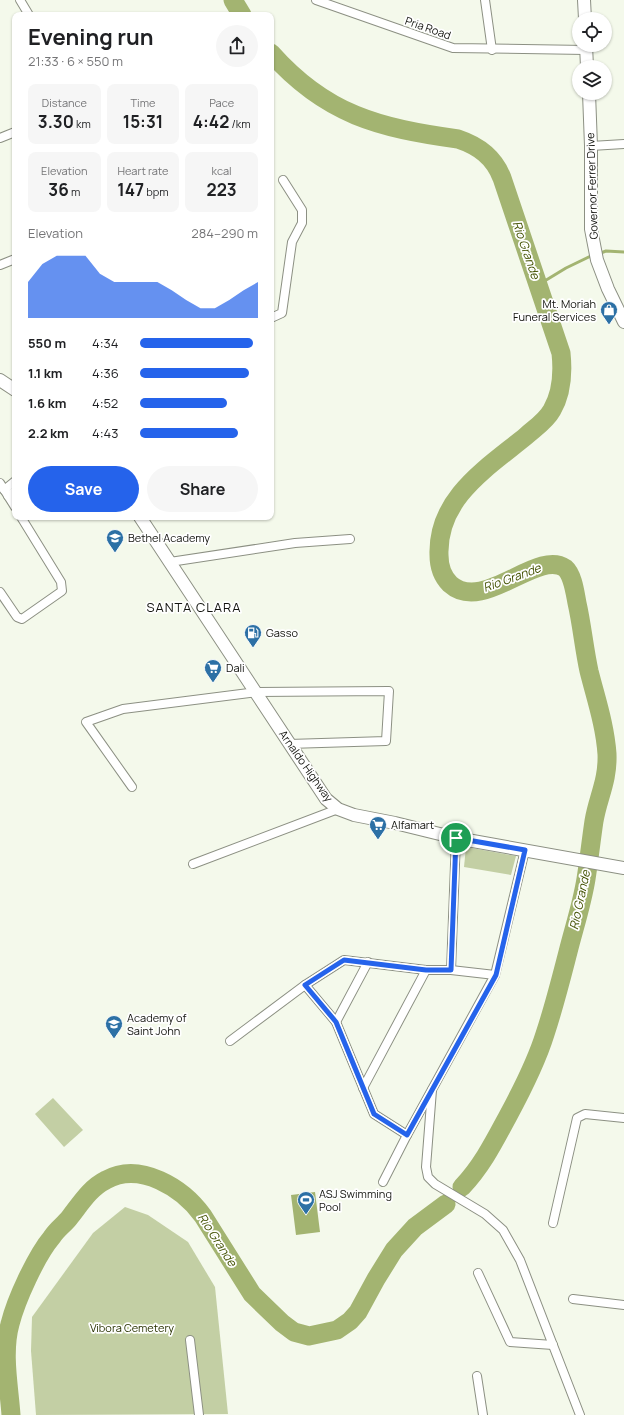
<!DOCTYPE html>
<meta charset="utf-8">
<style>
:root{--surface:#fff;--page:#f6f6f6;--text:#202124;--muted:#757577;--accent:#2563eb}
body{margin:0;font-family:Manrope,sans-serif;background:var(--page);color:var(--text);height:100vh;display:flex;flex-direction:column;font-size:15px;white-space:nowrap}
*{box-sizing:border-box;margin:0}
p{font-size:13px;color:var(--muted)}
.icon{flex:none;width:22px;height:22px;fill:none;stroke:currentColor;stroke-width:2;stroke-linecap:round;stroke-linejoin:round}
.map{position:relative;flex:1;overflow:hidden}
.panel{position:absolute;left:12px;top:12px;width:262px;height:508px;display:flex;flex-direction:column;background:var(--surface);border-radius:8px;box-shadow:0 1px 3px #0004}
.panel>*{flex:none}
.fabs{position:absolute;left:572px;top:12px;display:grid;gap:8px}
.fabs a{display:grid;place-items:center;width:40px;height:40px;border-radius:50%;background:var(--surface);box-shadow:0 1px 3px #0004;font-size:20px}
.pin{position:absolute;display:grid;place-items:center;width:34px;height:34px;color:#fff;margin:-17px;border:2px solid #fff;border-radius:50%;box-shadow:0 1px 4px #0007}
.round{display:grid;place-items:center;flex:none;width:42px;height:42px;border-radius:21px;background:var(--page)}
.summary{display:flex;align-items:center;justify-content:space-between;height:68px;padding:0 16px}
h1{font-size:22px;font-weight:700;line-height:30px}
.stats{display:grid;grid-template-columns:repeat(3,1fr);gap:6px;height:68px;padding:4px 16px}
.stats div{display:grid;align-content:center;border-radius:8px;background:var(--page);text-align:center}
.stats b{font-size:17px;font-weight:700}
.stats small{font-size:11px;font-weight:400}
.stats p{font-size:11px}
.chart{height:112px;padding:8px 16px}
.chart p{display:flex;justify-content:space-between}
.chart svg{width:100%;height:72px;margin-top:4px;fill:var(--accent);opacity:.7}
.button{display:flex;gap:8px;margin-top:auto;padding:8px 16px}
.button a{flex:1;height:46px;border-radius:24px;background:var(--accent);color:#fff;font-size:16px;font-weight:700;line-height:46px;text-align:center}
.button a+a{background:var(--page);color:var(--text)}
ul{padding:0 16px;list-style:none;font-size:13px}
li{display:grid;grid-template-columns:64px 48px 1fr;align-items:center;height:30px}
li i{height:10px;border-radius:5px;background:var(--accent)}
.map>svg:first-child{display:block}
.green{fill:#c3cfa4}
.water{fill:#a3b471}
.lines{fill:none;stroke-linecap:round;stroke-linejoin:round}
.stream{stroke:#a3b471;stroke-width:3}
.river{stroke:#a3b471;stroke-width:19}
.minor-casing{stroke:#8c9083;stroke-width:10}
.secondary-casing{stroke:#8c9083;stroke-width:14}
.minor{stroke:#fff;stroke-width:8}
.secondary{stroke:#fff;stroke-width:12}
.route-casing{stroke:#fff;stroke-width:8}
.route{stroke:#2563eb;stroke-width:5}
.labels{text-anchor:middle;stroke-width:3.5;stroke-linejoin:round;paint-order:stroke}
.street-label{font-size:11px;fill:#12130e;stroke:#fff}
.poi-label{font-size:11px;fill:#12130e;stroke:#fff;text-anchor:start}
.park-label{font-size:11px;fill:#283200;stroke:#fff}
.water-label{font-size:12px;font-style:italic;fill:#425100;stroke:#fff}
.quarter-label{font-size:13px;letter-spacing:1px;fill:#12130e;stroke:#fff}
</style>
<div class="map">
<svg width="624" height="1415" viewBox="0 0 624 1415">
<rect width="100%" height="100%" fill="#f4f9eb"/>
<g class="green">
<polygon points="466,847 516,856 511,875 464,867"/>
<polygon points="53,1098 83,1130 64,1147 35,1114"/>
<polygon points="125,1207 148,1215 188,1242 215,1287 228,1414 36,1415 31,1351 32,1317 93,1233"/>
</g>
<polygon class="water" points="315,1192 320,1232 296,1235 291,1195"/>
<g class="lines">
<g class="stream">
<polyline points="598,254 606,251 624,252"/>
<polyline points="538,285 566,268 593,255"/>
</g>
<g class="river">
<polyline points="233,0 242,15"/>
<path d="M271,53C326,115 379,128 458,139C479,146 494,157 502,178L561,353C563,372 562,393 552,410C546,421 535,428 526,436C487,468 437,498 439,555C439,567 442,576 450,584C483,614 537,549 565,568C573,575 575,593 577,603C582,625 584,648 589,671C596,699 605,725 607,754C608,781 598,797 594,821C591,841 589,860 586,879C582,904 574,928 568,952C561,979 554,1007 545,1034C536,1063 522,1090 508,1116C494,1142 482,1166 462,1187"/>
<path d="M11,1415C9,1386 2,1353 10,1324C16,1300 36,1256 52,1237C57,1229 65,1224 70,1217C81,1203 90,1188 106,1180C140,1161 183,1188 203,1216L252,1294L282,1323L294,1332L309,1336L337,1330L350,1321L358,1312L376,1279L394,1250L415,1227L446,1204"/>
</g>
<defs>
<g id="minor">
<polyline points="20,0 29,15"/>
<polyline points="316,0 453,48 586,50"/>
<polyline points="485,0 492,50"/>
<polyline points="0,138 15,132"/>
<polyline points="591,146 624,144"/>
<polyline points="0,265 15,259"/>
<polyline points="271,318 282,313 292,242 302,223 302,210 283,180"/>
<polyline points="0,483 15,507"/>
<polyline points="4,490 15,481"/>
<polyline points="8,496 15,491"/>
<polyline points="170,562 295,543 350,539"/>
<polyline points="0,592 17,617 22,619 62,591 61,582 21,517"/>
<polyline points="132,787 86,722 123,709 257,692 389,691 386,741 289,744"/>
<polyline points="193,864 338,809"/>
<polyline points="451,970 456,838"/>
<polyline points="305,985 336,1022 374,1114 407,1135"/>
<polyline points="336,1022 368,962"/>
<polyline points="230,1041 305,985 344,960 426,970 451,970 495,975"/>
<polyline points="363,1088 426,970"/>
<polyline points="432,1090 426,1167 428,1177 435,1184 485,1214 503,1230 520,1260 580,1415"/>
<polyline points="383,1182 407,1135 495,975 525,850"/>
<polyline points="553,1223 577,1118 585,1114 624,1118"/>
<polyline points="478,1273 510,1342 553,1345"/>
<polyline points="573,1299 624,1305"/>
<polyline points="190,1340 199,1415"/>
<polyline points="477,1376 483,1415"/>
</g>
<g id="secondary">
<polyline points="584,0 585,19"/>
<polyline points="586,45 587,67"/>
<polyline points="589,93 591,146 591,229 597,260 608,289 624,322"/>
<polyline points="0,380 15,390"/>
<polyline points="140,517 326,799 338,809 354,815 395,823 456,838 624,868"/>
</g>
</defs>
<use href="#minor" class="minor-casing"/>
<use href="#secondary" class="secondary-casing"/>
<use href="#minor" class="minor"/>
<use href="#secondary" class="secondary"/>
</g>
<g class="lines">
<defs>
<polygon id="route" points="456,838 525,850 496,975 407,1135 374,1114 336,1022 305,985 344,960 426,970 451,970"/>
</defs>
<use href="#route" class="route-casing"/>
<use href="#route" class="route"/>
</g>
<defs>
<symbol id="shop-pin" viewBox="-11 -11 22 30"><path d="M0 17L-7.5 6A9.5 9.5 0 1 1 7.5 6Z" fill="#2c70a5" stroke="#fff"/><path d="M-5-2.5h2.3a2.7 3.5 0 0 1 5.4 0H5L5.5 6h-11ZM-1.5-2.5h3a1.5 2.3 0 0 0-3 0Z" fill="#fff"/></symbol>
<symbol id="school-pin" viewBox="-11 -11 22 30"><path d="M0 17L-7.5 6A9.5 9.5 0 1 1 7.5 6Z" fill="#2c70a5" stroke="#fff"/><path d="M0-5L7-2L0 1L-7-2ZM-4 1L0 2.5L4 1V4Q0 6-4 4Z" fill="#fff"/></symbol>
<symbol id="fuel-pin" viewBox="-11 -11 22 30"><path d="M0 17L-7.5 6A9.5 9.5 0 1 1 7.5 6Z" fill="#2c70a5" stroke="#fff"/><path d="M-5.5-6h7V0h2V4h1.3V-2.5L3-4.5l.8-.8L6-3V5H2.5V1h-1V6h-7ZM-4.2-4.7v3.2H.2V-4.7Z" fill="#fff"/></symbol>
<symbol id="supermarket-pin" viewBox="-11 -11 22 30"><path d="M0 17L-7.5 6A9.5 9.5 0 1 1 7.5 6Z" fill="#2c70a5" stroke="#fff"/><path d="M-6-5.5h2.5l.6 2H6L4.5 2H-2.5L-4.4-4H-6ZM-1.5 3.2a1.3 1.3 0 1 0 .1 0ZM3 3.2a1.3 1.3 0 1 0 .1 0Z" fill="#fff"/></symbol>
<symbol id="stadium-pin" viewBox="-11 -11 22 30"><path d="M0 17L-7.5 6A9.5 9.5 0 1 1 7.5 6Z" fill="#2c70a5" stroke="#fff"/><path d="M0-5a6.5 5 0 1 0 0 10a6.5 5 0 1 0 0-10ZM-3.5-1.8h7v3.6h-7Z" fill="#fff"/></symbol>
</defs>
<g fill-rule="evenodd">
<use href="#shop-pin" x="599" y="300" width="20" height="27"/>
<use href="#school-pin" x="105" y="528" width="20" height="27"/>
<use href="#fuel-pin" x="243" y="623" width="20" height="27"/>
<use href="#supermarket-pin" x="203" y="658" width="20" height="27"/>
<use href="#supermarket-pin" x="368" y="815" width="20" height="27"/>
<use href="#school-pin" x="104" y="1014" width="20" height="27"/>
<use href="#stadium-pin" x="296" y="1190" width="20" height="27"/>
</g>
<g class="labels">
<g class="street-label">
<text transform="translate(428 28) rotate(19)" y="4">Pria Road</text>
<text transform="translate(592 186) rotate(-92)" y="4">Governor Ferrer Drive</text>
<text transform="translate(306 766) rotate(55)" y="4">Arnaldo Highway</text>
</g>
<g class="poi-label">
<text x="596" y="308" text-anchor="end">Mt. Moriah<tspan x="596" dy="13">Funeral Services</tspan></text>
<text x="128" y="542">Bethel Academy</text>
<text x="266" y="637">Gasso</text>
<text x="226" y="672">Dali</text>
<text x="391" y="829">Alfamart</text>
<text x="127" y="1022">Academy of<tspan x="127" dy="13">Saint John</tspan></text>
<text x="319" y="1198">ASJ Swimming<tspan x="319" dy="13">Pool</tspan></text>
</g>
<g class="park-label">
<text x="132" y="1332">Vibora Cemetery</text>
</g>
<g class="water-label">
<text transform="translate(526 250) rotate(71)" y="4">Rio Grande</text>
<text transform="translate(512 578) rotate(-20)" y="4">Rio Grande</text>
<text transform="translate(580 900) rotate(-78)" y="4">Rio Grande</text>
<text transform="translate(217 1240) rotate(57)" y="4">Rio Grande</text>
</g>
<g class="quarter-label">
<text x="194" y="612">SANTA CLARA</text>
</g>
</g>
</svg>
<div class="fabs">
<a><svg class="icon" aria-label="locate" viewBox="0 0 24 24"><circle cx="12" cy="12" r="6"/><path d="M12 2v4M12 18v4M2 12h4M18 12h4"/></svg></a>
<a><svg class="icon" aria-label="layers" viewBox="0 0 24 24"><path d="M12 4l9 5-9 5-9-5zM3 14l9 5 9-5"/></svg></a>
</div>
<div class="pin" style="left:456px;top:838px;background:#1e9e55"><svg class="icon" aria-label="arrive" viewBox="0 0 24 24"><path d="M6 21V4h12l-3 4 3 4H6"/></svg></div>
<section class="panel">
<div class="summary"><div><h1>Evening run</h1><p>21:33 · 6 × 550 m</p></div><a class="round"><svg class="icon" aria-label="share" viewBox="0 0 24 24"><path d="M12 15V3M7 8l5-5 5 5M5 13v7h14v-7"/></svg></a></div>
<div class="stats">
<div><p>Distance</p><b>3.30<small> km</small></b></div>
<div><p>Time</p><b>15:31</b></div>
<div><p>Pace</p><b>4:42<small> /km</small></b></div>
</div>
<div class="stats">
<div><p>Elevation</p><b>36<small> m</small></b></div>
<div><p>Heart rate</p><b>147<small> bpm</small></b></div>
<div><p>kcal</p><b>223</b></div>
</div>
<div class="chart"><p><span>Elevation</span>284–290 m</p>
<svg viewBox="0 0 160 44" preserveAspectRatio="none"><path d="M0 44V22L10 11L20 6L30 6L40 6L50 17L60 22L70 22L80 22L90 22L100 27L110 33L120 38L130 38L140 33L150 27L160 22V44z"/></svg>
</div>
<ul>
<li><b>550 m</b>4:34<i style="width:96%"></i></li>
<li><b>1.1 km</b>4:36<i style="width:92%"></i></li>
<li><b>1.6 km</b>4:52<i style="width:74%"></i></li>
<li><b>2.2 km</b>4:43<i style="width:83%"></i></li>
</ul>
<div class="button"><a>Save</a><a>Share</a></div>
</section>
</div>
